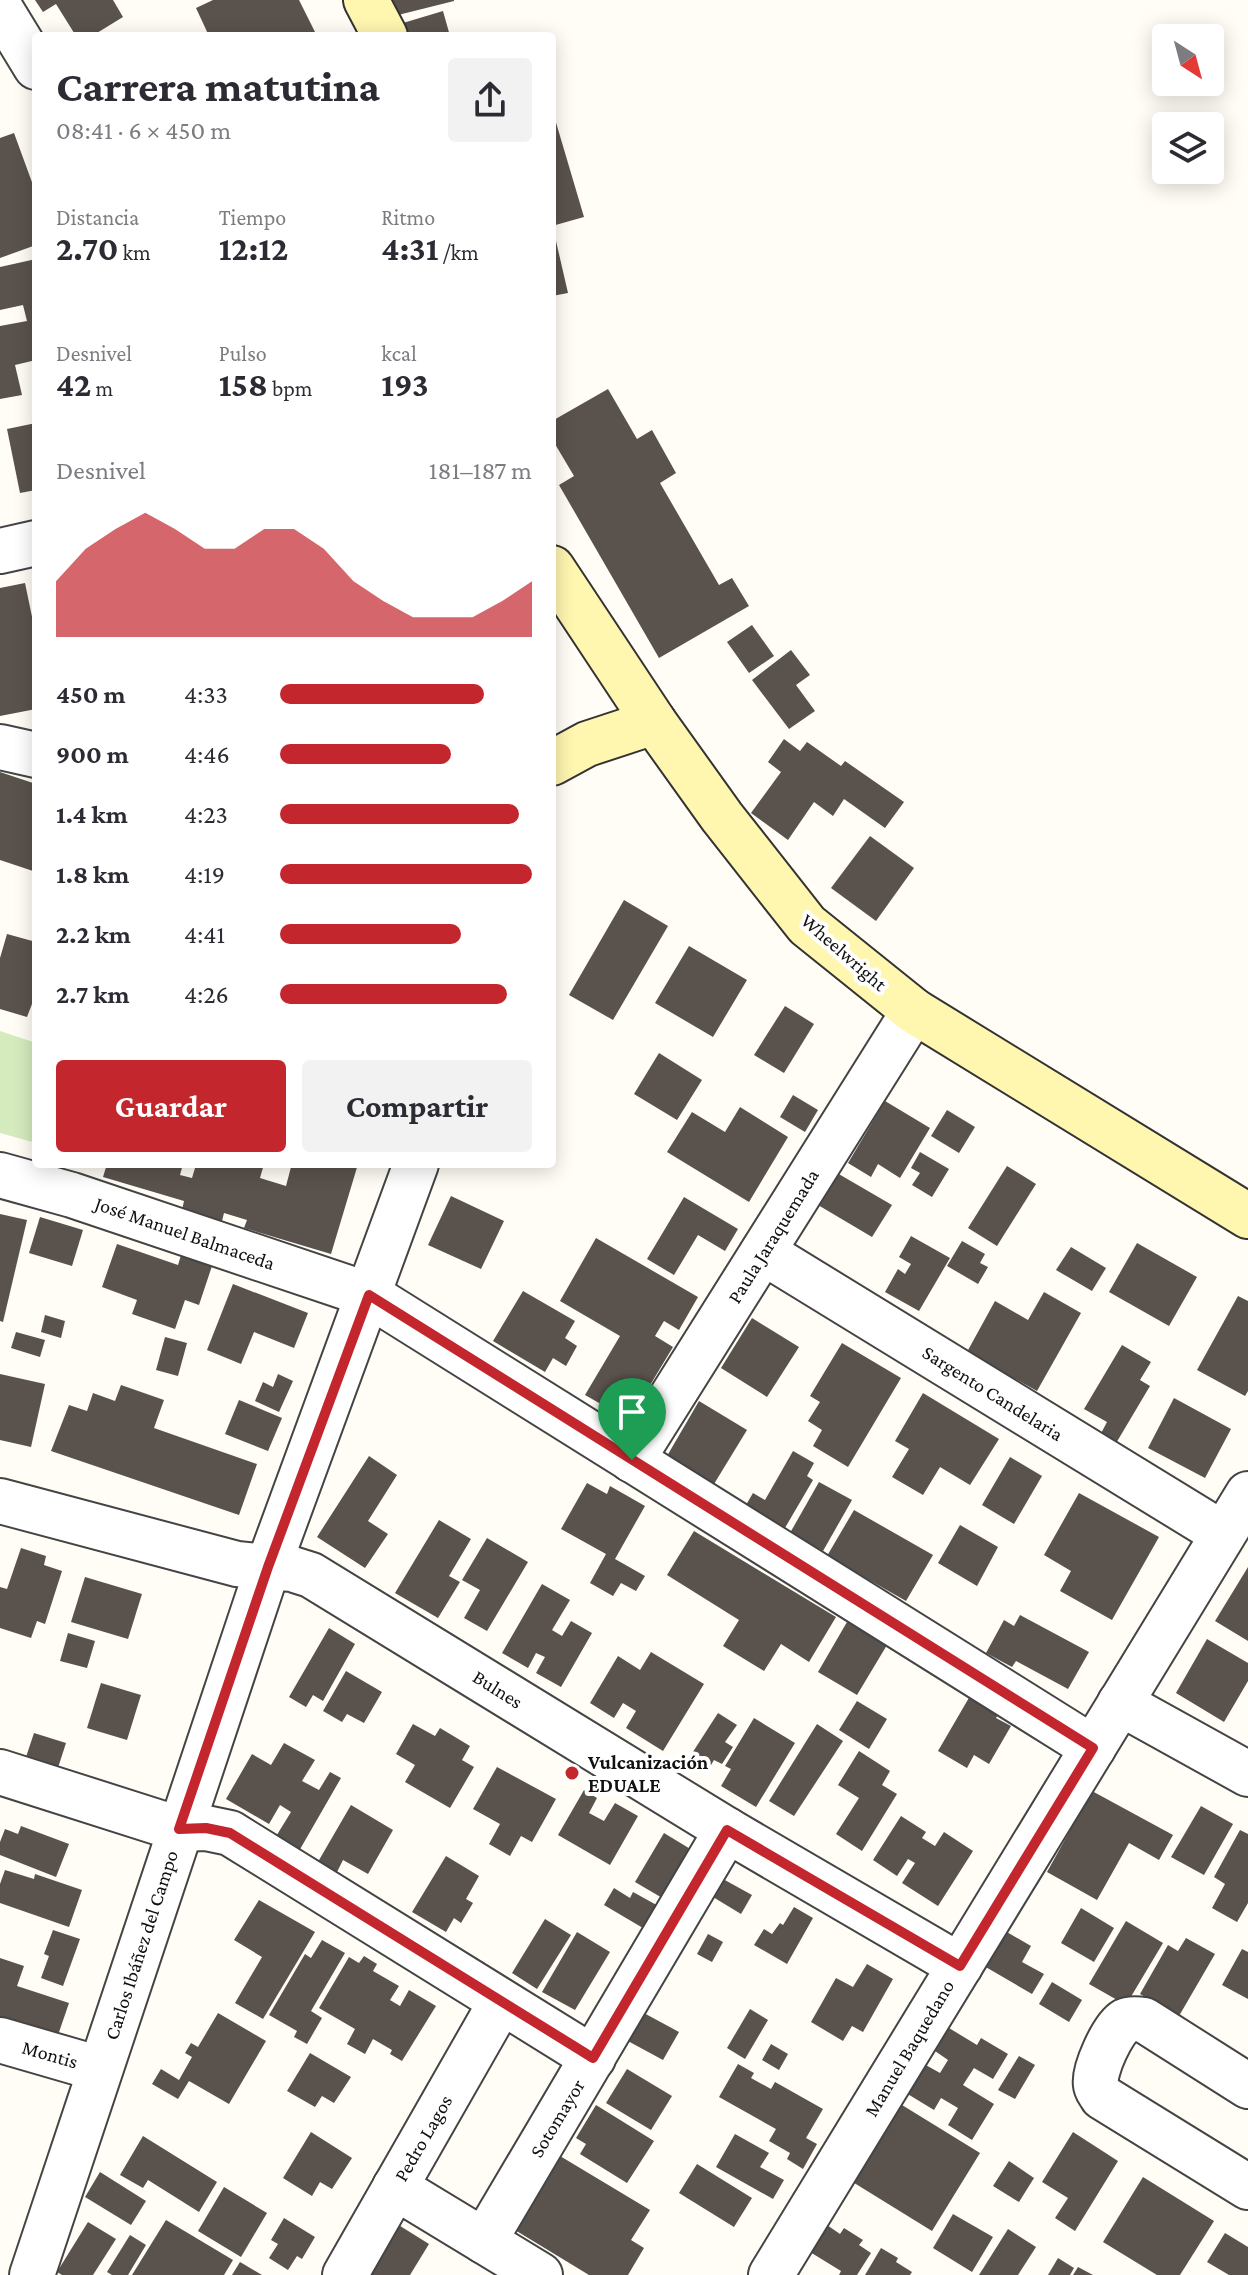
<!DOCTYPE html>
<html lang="es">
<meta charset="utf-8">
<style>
:root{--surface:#fff;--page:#f2f2f3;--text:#2b2b33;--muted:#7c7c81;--accent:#c4262e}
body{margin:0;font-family:"Crimson Pro",serif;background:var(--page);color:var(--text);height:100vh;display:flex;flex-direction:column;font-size:30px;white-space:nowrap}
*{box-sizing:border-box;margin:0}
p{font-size:26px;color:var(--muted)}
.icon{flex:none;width:44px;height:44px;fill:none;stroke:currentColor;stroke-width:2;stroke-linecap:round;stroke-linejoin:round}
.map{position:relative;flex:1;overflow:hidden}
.drawer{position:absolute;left:32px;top:32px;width:524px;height:1136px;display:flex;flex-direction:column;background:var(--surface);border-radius:8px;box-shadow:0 4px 20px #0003}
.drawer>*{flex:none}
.needle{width:52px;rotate:144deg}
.buttons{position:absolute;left:1152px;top:24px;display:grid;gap:16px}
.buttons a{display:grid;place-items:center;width:72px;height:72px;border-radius:8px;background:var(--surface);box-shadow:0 4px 20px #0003;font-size:40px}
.pin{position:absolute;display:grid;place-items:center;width:68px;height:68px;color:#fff;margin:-82px -34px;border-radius:50% 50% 50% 0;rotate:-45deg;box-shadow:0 0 8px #0007}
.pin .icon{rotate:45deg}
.round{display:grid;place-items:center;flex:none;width:84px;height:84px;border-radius:8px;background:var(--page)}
.summary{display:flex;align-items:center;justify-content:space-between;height:136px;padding:0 24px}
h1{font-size:44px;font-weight:700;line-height:60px}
.stats{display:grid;grid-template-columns:repeat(3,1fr);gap:12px;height:136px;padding:8px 24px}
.stats div{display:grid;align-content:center}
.stats b{font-size:34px;font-weight:700}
.stats small{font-size:22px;font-weight:400}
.stats p{font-size:22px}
.chart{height:224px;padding:16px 24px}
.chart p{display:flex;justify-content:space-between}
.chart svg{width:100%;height:144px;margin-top:8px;fill:var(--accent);opacity:.7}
.cta{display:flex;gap:16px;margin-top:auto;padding:16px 24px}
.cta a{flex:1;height:92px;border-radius:8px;background:var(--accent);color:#fff;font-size:32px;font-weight:700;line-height:92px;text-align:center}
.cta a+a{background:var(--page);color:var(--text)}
ul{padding:0 24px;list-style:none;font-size:26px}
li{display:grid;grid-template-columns:128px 96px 1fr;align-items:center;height:60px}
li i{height:20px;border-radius:10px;background:var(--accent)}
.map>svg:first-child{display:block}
.green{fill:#d5ebbd}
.building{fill:#5a524d}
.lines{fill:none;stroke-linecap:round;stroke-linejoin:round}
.street-casing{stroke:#444;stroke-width:48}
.secondary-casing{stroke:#333;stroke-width:48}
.street{stroke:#fff;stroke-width:44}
.secondary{stroke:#fff6b0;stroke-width:44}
.route-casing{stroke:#fff;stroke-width:16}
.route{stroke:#c4262e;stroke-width:10}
.poi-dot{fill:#c4262e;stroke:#fff;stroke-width:3}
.labels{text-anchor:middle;stroke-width:8;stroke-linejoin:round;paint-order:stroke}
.street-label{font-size:20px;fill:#111;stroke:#fff}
.poi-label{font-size:20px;font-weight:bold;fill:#111;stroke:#fff;text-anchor:start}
</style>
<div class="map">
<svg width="1248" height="2275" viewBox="0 0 1248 2275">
<rect width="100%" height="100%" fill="#fffdf5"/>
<polygon class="green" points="0,1031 36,1043 36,1143 0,1133"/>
<g class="building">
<polygon points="35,0 113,0 123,17 92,36 76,36 56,4 43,12"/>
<polygon points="213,0 299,0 317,36 209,36 196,8"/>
<polygon points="373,0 454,0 454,1 378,20"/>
<polygon points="443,11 450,36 396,36 393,26"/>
<polygon points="552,109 584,217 552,226"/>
<polygon points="14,133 33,185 36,184 36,245 0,258 0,138"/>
<polygon points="556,241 568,293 552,296 552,242"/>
<polygon points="36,259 36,360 15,365 22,395 0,399 0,326 27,321 23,305 0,310 0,267"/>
<polygon points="608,389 637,439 652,430 676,473 660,483 719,585 732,578 749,606 659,658 559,485 574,476 552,439 552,421"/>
<polygon points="36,423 36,490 20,493 7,429"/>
<polygon points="25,583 36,636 36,709 0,716 0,588"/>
<polygon points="752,625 774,656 749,673 727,642"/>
<polygon points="791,650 810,675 796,685 815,711 789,729 752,680"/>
<polygon points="784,739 800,751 807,742 841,766 845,761 904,802 885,828 844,799 833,816 814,802 788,840 751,813 781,772 768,762"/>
<polygon points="0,772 36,784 36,872 0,860"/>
<polygon points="870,836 914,868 876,921 831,888"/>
<polygon points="624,900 668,926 613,1020 569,995"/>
<polygon points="7,934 36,942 36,1005 32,1004 27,1017 0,1009 0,958"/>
<polygon points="689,946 747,980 713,1037 655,1003"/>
<polygon points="785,1006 814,1024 784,1073 754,1055"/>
<polygon points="659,1053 702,1080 677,1120 634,1094"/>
<polygon points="793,1095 818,1110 805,1132 780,1117"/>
<polygon points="885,1101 930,1128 900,1178 878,1164 871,1177 848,1163"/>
<polygon points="740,1107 788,1137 749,1202 667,1152 692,1112 725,1132"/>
<polygon points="947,1110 975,1127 959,1153 931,1136"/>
<polygon points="920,1152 949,1169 932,1197 912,1185 920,1173 911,1168"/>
<polygon points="107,1164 183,1164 180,1175 192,1178 195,1168 185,1164 264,1164 260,1178 286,1186 291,1167 283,1164 358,1164 331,1254 244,1228 247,1220 224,1213 222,1221 182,1210 184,1201 103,1177"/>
<polygon points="1007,1166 1036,1184 997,1246 968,1228"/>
<polygon points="837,1173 892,1205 872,1237 818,1205"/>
<polygon points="451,1196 504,1221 481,1269 428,1245"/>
<polygon points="684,1197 738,1229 725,1251 698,1235 674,1275 647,1259"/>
<polygon points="0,1214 27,1220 3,1322 0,1321"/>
<polygon points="40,1217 83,1230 72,1266 29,1253"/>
<polygon points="911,1236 950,1258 919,1311 885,1292 898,1269 905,1274 911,1264 899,1257"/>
<polygon points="596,1238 698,1297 679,1330 664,1321 655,1336 673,1347 629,1420 585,1395 620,1336 560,1301"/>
<polygon points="962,1241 985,1254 980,1263 988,1267 978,1284 947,1266"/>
<polygon points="1137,1243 1197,1277 1169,1326 1109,1292"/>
<polygon points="117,1244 178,1265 182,1252 213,1263 199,1305 185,1300 175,1329 132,1314 137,1300 102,1287"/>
<polygon points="1071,1247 1106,1268 1092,1291 1056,1270"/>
<polygon points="233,1284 308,1313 294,1348 254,1332 241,1364 207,1350"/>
<polygon points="523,1291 575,1321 565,1338 577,1346 566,1366 553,1358 545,1372 493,1341"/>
<polygon points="1044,1292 1081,1313 1037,1391 967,1352 995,1301 1028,1320"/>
<polygon points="1238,1296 1248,1301 1248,1391 1245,1396 1197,1370"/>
<polygon points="45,1315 65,1321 61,1338 41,1332"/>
<polygon points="752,1318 799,1347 767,1397 721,1368"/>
<polygon points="16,1332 45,1340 40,1357 11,1348"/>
<polygon points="165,1337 187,1343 178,1376 156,1370"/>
<polygon points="842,1343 901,1378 848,1467 813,1446 822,1430 808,1421 820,1402 810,1396"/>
<polygon points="1122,1345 1151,1362 1140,1380 1150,1386 1112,1450 1097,1441 1107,1422 1084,1409"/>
<polygon points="0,1374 45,1384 31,1447 0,1440"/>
<polygon points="278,1374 293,1381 279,1412 255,1401 263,1382 273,1387"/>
<polygon points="121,1385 164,1400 154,1428 257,1464 239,1515 51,1451 69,1405 87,1411 93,1393 115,1401"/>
<polygon points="923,1393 999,1439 970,1485 940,1467 923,1495 892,1477 909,1449 895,1441"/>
<polygon points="1174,1398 1231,1429 1205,1478 1148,1448"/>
<polygon points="239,1400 282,1418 268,1451 225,1434"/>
<polygon points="699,1401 747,1430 714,1484 667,1456"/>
<polygon points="793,1451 814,1463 807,1476 813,1480 782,1533 743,1510 753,1493 765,1500"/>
<polygon points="369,1456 397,1475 368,1521 388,1534 365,1568 317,1537"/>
<polygon points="1010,1457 1042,1476 1014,1524 982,1505"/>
<polygon points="819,1482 852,1500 823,1551 790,1533"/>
<polygon points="587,1483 607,1494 610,1486 645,1506 615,1559 645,1576 636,1591 621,1583 613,1596 590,1583 606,1554 561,1529"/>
<polygon points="1079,1493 1159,1537 1112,1620 1060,1591 1071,1571 1044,1555"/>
<polygon points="854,1510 933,1555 906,1601 827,1556"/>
<polygon points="439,1520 471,1539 449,1576 460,1582 438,1618 395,1593"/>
<polygon points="960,1525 998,1547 977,1586 938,1563"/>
<polygon points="694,1531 836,1617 809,1662 781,1644 764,1671 723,1646 739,1620 667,1575"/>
<polygon points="487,1538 528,1562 487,1631 464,1618 480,1590 462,1580"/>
<polygon points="21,1548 46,1556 44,1565 62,1571 45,1624 37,1621 31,1638 0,1628 0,1587 7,1589"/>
<polygon points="1248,1567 1248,1641 1215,1621"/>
<polygon points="85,1577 142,1594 128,1639 71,1622"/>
<polygon points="542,1584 570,1600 552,1630 562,1636 571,1621 592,1633 561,1687 536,1673 545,1657 536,1653 528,1668 502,1653"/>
<polygon points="1020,1615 1089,1652 1068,1689 1016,1661 1012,1667 986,1653 1004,1620 1014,1626"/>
<polygon points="847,1622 887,1645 857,1695 818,1672"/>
<polygon points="329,1628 355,1644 323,1701 313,1695 306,1707 289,1697"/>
<polygon points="68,1633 95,1641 87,1668 60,1661"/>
<polygon points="1207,1639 1248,1663 1248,1681 1224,1722 1176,1693"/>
<polygon points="651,1652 704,1684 663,1751 626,1728 636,1711 623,1703 614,1718 590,1703 618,1656 640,1670"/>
<polygon points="346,1671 382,1692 364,1723 347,1714 342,1722 323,1711"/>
<polygon points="101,1683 141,1695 127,1740 87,1728"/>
<polygon points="970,1696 999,1713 996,1718 1011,1726 989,1764 974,1755 967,1768 938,1751"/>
<polygon points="857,1701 887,1719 869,1749 839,1730"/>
<polygon points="718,1713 737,1725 725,1742 733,1747 722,1764 714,1760 708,1770 689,1758"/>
<polygon points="754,1718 795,1743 756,1807 721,1786 731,1769 725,1766"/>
<polygon points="413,1724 435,1736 440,1728 470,1746 462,1760 474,1767 450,1808 405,1782 415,1765 396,1754"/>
<polygon points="817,1724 843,1741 794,1816 769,1801"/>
<polygon points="34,1733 66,1743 55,1777 23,1766"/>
<polygon points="284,1743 315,1760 302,1781 319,1790 330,1772 341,1778 299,1851 275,1838 291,1812 280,1805 269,1824 226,1799 252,1754 271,1765"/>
<polygon points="859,1751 890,1771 882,1785 897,1794 862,1851 836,1834 859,1798 838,1785"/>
<polygon points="497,1767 556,1799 532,1842 521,1836 510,1856 489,1844 500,1824 473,1809"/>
<polygon points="584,1790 597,1798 589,1813 604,1821 615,1803 638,1816 610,1865 558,1835"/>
<polygon points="1092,1791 1173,1835 1159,1860 1129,1843 1097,1900 1047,1872"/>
<polygon points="351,1805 393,1830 368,1874 343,1860 334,1878 315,1867"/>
<polygon points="1201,1806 1233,1824 1204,1875 1171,1857"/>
<polygon points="901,1816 926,1832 922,1838 935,1846 944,1832 973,1851 938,1906 902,1883 915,1863 908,1859 897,1876 873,1860"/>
<polygon points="21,1826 69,1844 56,1877 0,1855 0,1842 5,1829 18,1834"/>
<polygon points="1240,1830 1248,1834 1248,1903 1237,1922 1212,1908 1225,1884 1214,1877"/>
<polygon points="664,1833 692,1850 664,1899 635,1882"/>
<polygon points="446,1856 479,1876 466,1899 473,1903 461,1923 454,1918 446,1932 412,1912"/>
<polygon points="5,1870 34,1879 35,1874 82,1890 69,1927 0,1903 0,1884"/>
<polygon points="723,1879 752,1895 741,1914 713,1897"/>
<polygon points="614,1888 630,1898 633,1892 662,1908 648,1931 604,1905"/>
<polygon points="259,1900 315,1932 263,2019 235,2003 262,1957 234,1940"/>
<polygon points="794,1907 813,1918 787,1964 754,1945 764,1929 772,1934 780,1923 783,1925"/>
<polygon points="1081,1908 1114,1928 1094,1962 1061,1943"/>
<polygon points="545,1919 571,1935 537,1989 512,1973"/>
<polygon points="1126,1921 1163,1943 1126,2005 1089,1984"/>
<polygon points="53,1930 80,1939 63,1986 41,1978 49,1956 44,1954"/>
<polygon points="1005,1931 1031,1946 1022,1962 1044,1974 1032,1994 984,1966"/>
<polygon points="577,1932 610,1952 575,2010 542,1992"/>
<polygon points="708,1934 723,1942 712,1962 697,1954"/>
<polygon points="1186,1938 1215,1954 1179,2016 1140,1994 1168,1945 1178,1951"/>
<polygon points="322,1940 345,1953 311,2011 322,2018 307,2044 294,2037 297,2031 269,2015 305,1954 311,1958"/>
<polygon points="1242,1949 1248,1952 1248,1999 1222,1985"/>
<polygon points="364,1956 377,1964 373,1971 399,1986 390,2000 400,2006 409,1990 436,2006 402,2061 390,2054 392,2050 373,2039 365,2054 347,2044 355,2029 319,2008 349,1957 359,1963"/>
<polygon points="0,1958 24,1966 17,1986 69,2003 56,2041 0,2022"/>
<polygon points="867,1964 893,1979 863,2032 852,2026 843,2041 811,2022 836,1978 853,1987"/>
<polygon points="1052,1982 1082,2000 1069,2022 1039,2004"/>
<polygon points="750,2009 768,2020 745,2059 727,2048"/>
<polygon points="642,2012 679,2032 663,2060 626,2040"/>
<polygon points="218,2013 266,2041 229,2104 189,2081 178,2099 152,2084 161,2069 179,2080 192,2057 185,2053 191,2043 198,2047"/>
<polygon points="949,2028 977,2045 981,2038 1008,2054 993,2079 974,2068 963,2085 994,2104 972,2140 948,2125 958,2108 941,2098 934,2110 906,2093 924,2064 940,2073 948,2060 935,2051"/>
<polygon points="771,2044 788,2054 779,2070 762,2060"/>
<polygon points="310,2053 351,2077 334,2103 322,2096 315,2107 287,2091"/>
<polygon points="1019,2056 1035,2065 1015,2099 998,2090"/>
<polygon points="738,2064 754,2073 751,2078 771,2089 775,2082 823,2109 806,2138 817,2144 803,2169 787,2159 790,2153 769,2141 776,2129 719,2097"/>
<polygon points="627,2069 672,2096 651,2130 606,2103"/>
<polygon points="596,2105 654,2141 627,2183 580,2154 586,2144 576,2138"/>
<polygon points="902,2105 980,2153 932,2231 851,2181 875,2141 878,2143 880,2141 875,2138 893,2108 897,2111"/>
<polygon points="311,2132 352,2158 332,2189 320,2182 312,2196 283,2178"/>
<polygon points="1073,2132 1118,2161 1075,2231 1055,2218 1068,2198 1042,2182"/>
<polygon points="735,2134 769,2153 760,2167 784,2180 773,2199 716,2167"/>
<polygon points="143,2136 217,2182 199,2212 148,2180 143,2188 120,2175"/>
<polygon points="555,2153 650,2210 631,2240 644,2248 628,2275 589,2275 510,2227"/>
<polygon points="1009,2161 1034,2178 1019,2202 993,2186"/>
<polygon points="697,2164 752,2198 734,2227 679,2193"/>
<polygon points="100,2172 146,2201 131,2225 85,2197"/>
<polygon points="1143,2177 1214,2221 1180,2275 1157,2275 1103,2242"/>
<polygon points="224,2187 267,2213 241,2257 198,2231"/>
<polygon points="953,2214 993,2237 972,2272 933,2248"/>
<polygon points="284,2218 315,2237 302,2259 297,2256 288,2270 269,2258 278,2244 271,2240"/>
<polygon points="166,2220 233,2260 224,2275 132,2275"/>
<polygon points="88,2222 116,2239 93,2275 62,2275 57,2272"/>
<polygon points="397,2224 429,2244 410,2275 366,2275"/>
<polygon points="827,2225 840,2234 844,2228 863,2240 859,2245 871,2253 857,2275 839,2275 841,2271 810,2252"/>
<polygon points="1008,2229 1036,2247 1018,2275 979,2275"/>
<polygon points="1225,2233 1248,2247 1248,2275 1229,2275 1207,2262"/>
<polygon points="130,2235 146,2245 128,2275 112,2275 107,2272"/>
<polygon points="881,2248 898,2258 896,2262 912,2272 910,2275 865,2275"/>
<polygon points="1058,2258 1074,2268 1070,2275 1048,2275"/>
<polygon points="240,2262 262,2275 232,2275"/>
<polygon points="1078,2267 1093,2275 1073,2275"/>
</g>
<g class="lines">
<defs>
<g id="street">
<polyline points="0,8 36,67"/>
<polyline points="0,551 36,543"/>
<polyline points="0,747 36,755"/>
<polyline points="0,1175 72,1195 369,1295 1093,1748"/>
<polyline points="763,1252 1223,1534"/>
<polyline points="632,1460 914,1011"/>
<polyline points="0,1501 237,1564 292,1569 311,1575 727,1830 960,1966"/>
<polyline points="1120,1703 1248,1774"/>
<polyline points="0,1772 179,1829 206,1828 230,1833 593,2058"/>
<polyline points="0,2040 100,2069"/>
<path d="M1248,2086L1144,2020C1138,2019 1131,2018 1125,2021C1113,2028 1093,2071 1096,2085C1096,2089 1100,2093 1102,2097L1248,2187"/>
<polyline points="395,2187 540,2275"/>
<polyline points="484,2241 727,1830"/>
<polyline points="32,2275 268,1567 416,1164"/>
<polyline points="345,2275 501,2002"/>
<polyline points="771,2275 1248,1494"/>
</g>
<g id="secondary">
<polyline points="366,0 385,36"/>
<polyline points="552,568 654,722 722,817 807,925 914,1011 1248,1216"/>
<polyline points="552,763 587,744 654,722"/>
</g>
</defs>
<use href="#street" class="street-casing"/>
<use href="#secondary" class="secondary-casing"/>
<use href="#street" class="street"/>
<use href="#secondary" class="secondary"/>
</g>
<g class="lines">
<defs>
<polygon id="route" points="369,1295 1093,1748 960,1966 727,1830 593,2058 230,1833 206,1828 179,1829 268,1567"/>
</defs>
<use href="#route" class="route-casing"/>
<use href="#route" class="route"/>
</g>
<circle class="poi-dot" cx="572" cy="1773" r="8"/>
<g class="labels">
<g class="street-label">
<text transform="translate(844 952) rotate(41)" y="7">Wheelwright</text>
<text transform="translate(185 1233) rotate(19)" y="7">José Manuel Balmaceda</text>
<text transform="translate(773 1236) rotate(-58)" y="7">Paula Jaraquemada</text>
<text transform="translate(993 1393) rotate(32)" y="7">Sargento Candelaria</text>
<text transform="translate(498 1689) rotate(32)" y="7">Bulnes</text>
<text transform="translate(141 1945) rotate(-72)" y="7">Carlos Ibáñez del Campo</text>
<text transform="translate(909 2048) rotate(-59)" y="7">Manuel Baquedano</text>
<text transform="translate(50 2054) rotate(16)" y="7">Montis</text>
<text transform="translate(557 2118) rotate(-59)" y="7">Sotomayor</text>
<text transform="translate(423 2138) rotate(-60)" y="7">Pedro Lagos</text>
</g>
<g class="poi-label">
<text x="588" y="1769">Vulcanización<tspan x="588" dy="23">EDUALE</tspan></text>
</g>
</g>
</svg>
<div class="buttons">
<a><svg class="needle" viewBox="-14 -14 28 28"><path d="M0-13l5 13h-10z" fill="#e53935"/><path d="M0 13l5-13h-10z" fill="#7c7c81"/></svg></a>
<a><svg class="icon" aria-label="layers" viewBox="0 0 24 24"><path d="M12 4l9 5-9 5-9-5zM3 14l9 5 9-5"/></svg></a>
</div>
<div class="pin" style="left:632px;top:1460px;background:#1e9e55"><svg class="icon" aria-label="arrive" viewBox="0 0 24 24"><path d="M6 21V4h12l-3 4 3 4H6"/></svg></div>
<section class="drawer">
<div class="summary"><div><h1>Carrera matutina</h1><p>08:41 · 6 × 450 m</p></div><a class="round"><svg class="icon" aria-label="share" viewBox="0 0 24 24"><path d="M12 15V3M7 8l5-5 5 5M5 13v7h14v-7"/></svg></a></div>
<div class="stats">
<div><p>Distancia</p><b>2.70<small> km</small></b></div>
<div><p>Tiempo</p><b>12:12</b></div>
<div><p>Ritmo</p><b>4:31<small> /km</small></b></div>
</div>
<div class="stats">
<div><p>Desnivel</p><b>42<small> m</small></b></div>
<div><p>Pulso</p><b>158<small> bpm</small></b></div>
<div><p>kcal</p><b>193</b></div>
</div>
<div class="chart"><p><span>Desnivel</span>181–187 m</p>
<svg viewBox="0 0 160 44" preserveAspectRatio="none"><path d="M0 44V27L10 17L20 11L30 6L40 11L50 17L60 17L70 11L80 11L90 17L100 27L110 33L120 38L130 38L140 38L150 33L160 27V44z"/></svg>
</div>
<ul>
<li><b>450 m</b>4:33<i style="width:81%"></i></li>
<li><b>900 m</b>4:46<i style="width:68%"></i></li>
<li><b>1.4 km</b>4:23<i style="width:95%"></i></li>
<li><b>1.8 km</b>4:19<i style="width:100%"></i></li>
<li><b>2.2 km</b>4:41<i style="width:72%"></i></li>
<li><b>2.7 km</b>4:26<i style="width:90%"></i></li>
</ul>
<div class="cta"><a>Guardar</a><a>Compartir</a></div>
</section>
</div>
